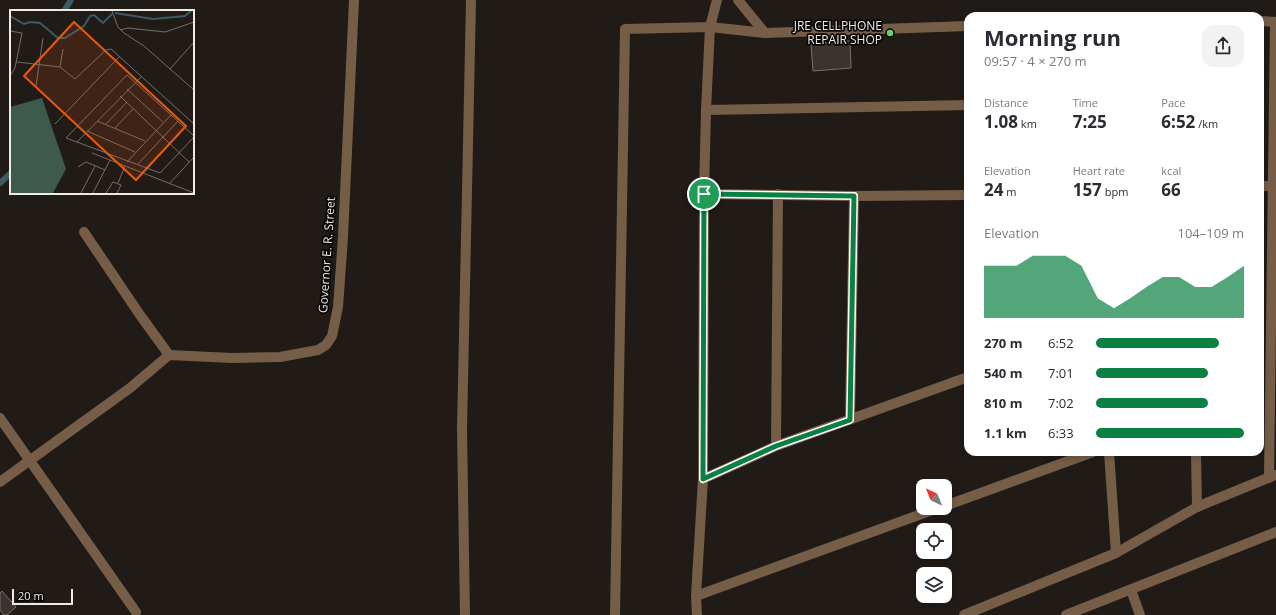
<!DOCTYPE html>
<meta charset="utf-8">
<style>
:root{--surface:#fff;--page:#f2f2f3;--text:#2b2b33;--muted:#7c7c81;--accent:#0b8043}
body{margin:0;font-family:"Open Sans",sans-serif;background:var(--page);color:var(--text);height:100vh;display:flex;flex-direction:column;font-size:15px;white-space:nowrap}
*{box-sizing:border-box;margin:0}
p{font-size:13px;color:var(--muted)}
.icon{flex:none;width:22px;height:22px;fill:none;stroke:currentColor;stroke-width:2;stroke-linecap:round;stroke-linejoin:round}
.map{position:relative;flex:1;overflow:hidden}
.drawer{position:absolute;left:964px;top:12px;width:300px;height:444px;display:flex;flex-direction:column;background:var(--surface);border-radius:12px;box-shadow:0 2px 6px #0003}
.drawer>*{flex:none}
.needle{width:26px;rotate:317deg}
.tools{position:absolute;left:916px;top:479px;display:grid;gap:8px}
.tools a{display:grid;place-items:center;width:36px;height:36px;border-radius:8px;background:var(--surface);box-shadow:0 2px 6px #0003;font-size:20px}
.scale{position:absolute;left:12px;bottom:10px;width:61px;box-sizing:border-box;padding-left:4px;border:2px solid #efebe8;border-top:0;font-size:11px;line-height:14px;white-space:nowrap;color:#efebe8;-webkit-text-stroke:3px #090706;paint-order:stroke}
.pin{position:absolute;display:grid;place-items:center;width:34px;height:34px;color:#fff;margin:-17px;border:2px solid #fff;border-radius:50%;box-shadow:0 1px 4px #0007}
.round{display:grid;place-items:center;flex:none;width:42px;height:42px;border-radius:12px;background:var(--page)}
.summary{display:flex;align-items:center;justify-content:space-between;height:68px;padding:0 20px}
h1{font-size:22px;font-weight:700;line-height:30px}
.metrics{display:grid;grid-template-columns:repeat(3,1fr);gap:6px;height:68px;padding:4px 20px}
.metrics div{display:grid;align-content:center}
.metrics b{font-size:17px;font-weight:700}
.metrics small{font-size:11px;font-weight:400}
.metrics p{font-size:11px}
.chart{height:112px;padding:8px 20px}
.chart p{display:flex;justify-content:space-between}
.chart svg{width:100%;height:72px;margin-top:4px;fill:var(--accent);opacity:.7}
ul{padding:0 20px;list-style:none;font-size:13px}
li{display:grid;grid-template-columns:64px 48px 1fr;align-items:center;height:30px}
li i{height:10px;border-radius:5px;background:var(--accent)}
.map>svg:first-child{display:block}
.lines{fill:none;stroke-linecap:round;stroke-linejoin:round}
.stream{stroke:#3a5b64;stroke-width:6}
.building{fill:#3a3430;stroke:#776f6b}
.street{stroke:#765d48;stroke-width:10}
.route-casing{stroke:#fff;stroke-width:8}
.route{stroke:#0b8043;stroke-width:5}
.poi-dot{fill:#66d466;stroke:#090706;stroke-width:1.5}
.labels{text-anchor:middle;stroke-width:3.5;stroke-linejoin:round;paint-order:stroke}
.poi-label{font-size:12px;fill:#efebe8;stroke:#090706;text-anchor:end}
.street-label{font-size:12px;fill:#efebe8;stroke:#090706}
.inset-river{fill:none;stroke:#3a5b64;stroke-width:2}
.inset-road{fill:none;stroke:#736e6b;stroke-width:1}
.view{fill:#e8590c;fill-opacity:0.15;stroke:#e8590c;stroke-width:2}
.inset-edge{fill:none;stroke:#efebe8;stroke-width:2}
</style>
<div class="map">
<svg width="1276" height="615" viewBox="0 0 1276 615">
<rect width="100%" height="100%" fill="#211b18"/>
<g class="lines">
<g class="stream">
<polyline points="64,11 71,0"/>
<polyline points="0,183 11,173"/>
</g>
</g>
<g class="building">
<polygon points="850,41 851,68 813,71 811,44"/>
<polygon points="2,591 16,607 7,615 4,615 0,610 0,593"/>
</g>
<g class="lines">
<g class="street">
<polyline points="738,0 765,33"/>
<polyline points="1260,21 1276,22"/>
<polyline points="706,110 968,105"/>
<polyline points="1260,186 1276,186"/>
<polyline points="704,194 854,196 968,195"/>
<polyline points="84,232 140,315 169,355"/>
<polyline points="0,418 136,612"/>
<polyline points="850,419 854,196"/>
<polyline points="776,446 778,194"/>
<polyline points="1109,452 1116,553"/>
<polyline points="1196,452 1197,507"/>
<polyline points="1269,478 1275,22"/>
<polyline points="703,479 776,446 968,377"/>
<polyline points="0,482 130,388 169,355 232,358 280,357 318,350 326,345 332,336 338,307 343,237 354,0"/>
<polyline points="945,506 1093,452"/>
<polyline points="1131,590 1140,615"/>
<polyline points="696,596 938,508"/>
<polyline points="465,615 462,429 471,0"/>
<polyline points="615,615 625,29 710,27 765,33 968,26"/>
<polyline points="697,615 696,596 703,479 704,194 706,110 710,27 717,0"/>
<polyline points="964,615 1116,553 1197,507 1275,475"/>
<polyline points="1066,615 1276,532"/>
</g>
</g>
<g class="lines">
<defs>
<polygon id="route" points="704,194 854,196 850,420 776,446 703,479"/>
</defs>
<use href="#route" class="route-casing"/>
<use href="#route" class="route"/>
</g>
<circle class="poi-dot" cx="890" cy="33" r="4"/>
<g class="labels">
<g class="poi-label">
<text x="882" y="30">JRE CELLPHONE<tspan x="882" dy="14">REPAIR SHOP</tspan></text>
</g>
<g class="street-label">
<text transform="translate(327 255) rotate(-86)" y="4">Governor E. R. Street</text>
</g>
</g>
<g transform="translate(10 10)">
<rect width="184" height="184" fill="#211b18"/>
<path d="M32,88L56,159L43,183H0V97Z" fill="#3d5a4c"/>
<path class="inset-river" d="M105,3L143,9L175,6L181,1M0,6L14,14L20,12L30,13L48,28H55L74,16L80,6L84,5L93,13L102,4"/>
<path class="inset-road" d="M102,1L108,17L114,23L134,36L184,80M110,20L118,18L155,22L184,12M0,21L12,23L5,58L0,66M7,52L50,57L65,69L96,40L101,39L184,114M50,57L53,39M160,59L184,32M26,76L33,28M117,79L153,112M110,86L179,152M87,111L135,131M45,114L110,46M96,114L117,92M105,118L123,99M77,121L125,142M184,126L117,65L56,128L150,163L184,127M67,132L132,66M82,143L184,183M117,152L161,105M128,154L168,111M68,157L76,152L95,160M137,157L175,118M108,173L115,156M160,173L184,147M71,183L85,156M83,183L100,150M96,183L103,172L111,175L107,183"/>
<path class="view" d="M64,12L176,116L126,170L14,66Z"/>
<rect width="184" height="184" class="inset-edge"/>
</g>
</svg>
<div class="tools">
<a><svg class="needle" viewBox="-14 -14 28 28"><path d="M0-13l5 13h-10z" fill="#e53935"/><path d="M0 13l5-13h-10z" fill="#7c7c81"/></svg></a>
<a><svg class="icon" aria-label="locate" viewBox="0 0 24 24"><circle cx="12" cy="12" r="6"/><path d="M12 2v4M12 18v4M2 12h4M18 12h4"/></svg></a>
<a><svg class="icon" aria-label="layers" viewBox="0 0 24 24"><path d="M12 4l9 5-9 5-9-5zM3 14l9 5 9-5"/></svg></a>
</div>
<div class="scale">20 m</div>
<div class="pin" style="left:704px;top:194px;background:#1e9e55"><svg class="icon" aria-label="arrive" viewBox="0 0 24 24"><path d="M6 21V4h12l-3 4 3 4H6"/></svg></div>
<section class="drawer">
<div class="summary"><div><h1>Morning run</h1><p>09:57 · 4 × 270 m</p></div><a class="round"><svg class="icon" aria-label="share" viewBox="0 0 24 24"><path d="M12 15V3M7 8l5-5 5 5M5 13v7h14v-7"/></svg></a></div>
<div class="metrics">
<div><p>Distance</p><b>1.08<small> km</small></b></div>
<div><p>Time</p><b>7:25</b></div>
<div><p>Pace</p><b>6:52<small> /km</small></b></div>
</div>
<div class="metrics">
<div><p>Elevation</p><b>24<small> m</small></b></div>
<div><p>Heart rate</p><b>157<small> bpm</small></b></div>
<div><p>kcal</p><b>66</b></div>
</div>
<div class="chart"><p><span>Elevation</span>104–109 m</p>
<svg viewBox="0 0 160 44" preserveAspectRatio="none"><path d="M0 44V12L10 12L20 12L30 6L40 6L50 6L60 12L70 32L80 38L90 32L100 25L110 19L120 19L130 25L140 25L150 19L160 12V44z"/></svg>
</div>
<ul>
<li><b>270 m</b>6:52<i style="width:83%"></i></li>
<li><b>540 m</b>7:01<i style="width:76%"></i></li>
<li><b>810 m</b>7:02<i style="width:76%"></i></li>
<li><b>1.1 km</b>6:33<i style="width:100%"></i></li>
</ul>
</section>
</div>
